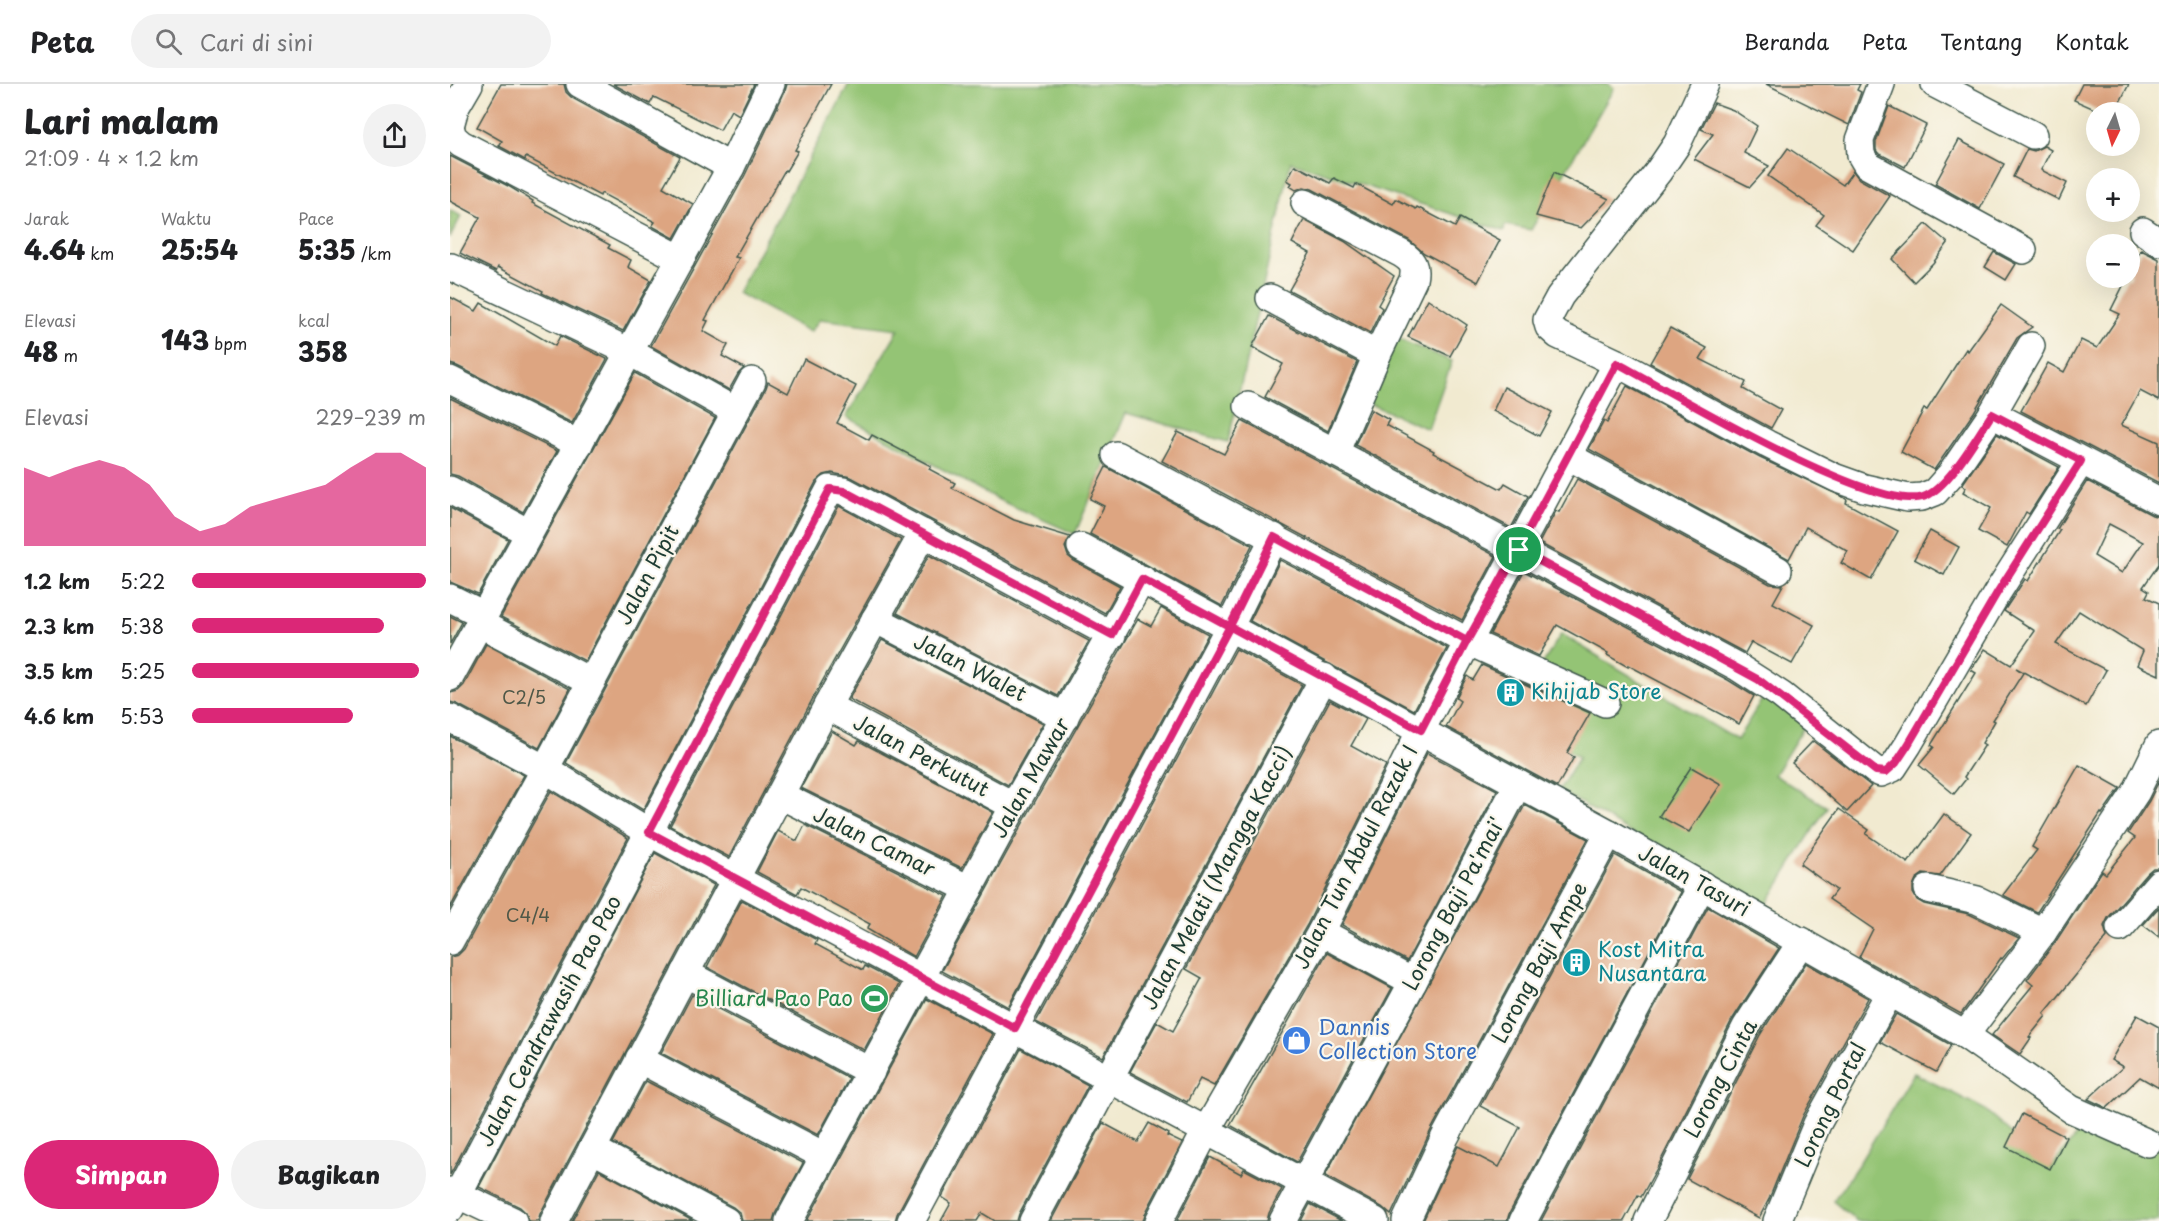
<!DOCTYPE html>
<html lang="id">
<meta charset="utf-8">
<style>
:root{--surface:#fff;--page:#f2f2f2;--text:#202124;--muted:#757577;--line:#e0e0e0;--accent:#db2777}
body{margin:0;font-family:"Playpen Sans",sans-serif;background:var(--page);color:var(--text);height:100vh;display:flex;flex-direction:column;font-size:22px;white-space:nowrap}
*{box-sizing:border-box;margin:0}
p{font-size:20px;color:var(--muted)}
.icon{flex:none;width:33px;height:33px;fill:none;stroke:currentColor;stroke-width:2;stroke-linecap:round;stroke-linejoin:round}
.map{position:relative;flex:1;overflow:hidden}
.side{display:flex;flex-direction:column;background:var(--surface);width:450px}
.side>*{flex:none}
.needle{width:39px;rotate:185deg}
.controls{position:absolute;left:1636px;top:18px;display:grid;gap:12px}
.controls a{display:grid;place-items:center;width:54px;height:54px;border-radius:50%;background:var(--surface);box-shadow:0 6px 24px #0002;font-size:30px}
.pin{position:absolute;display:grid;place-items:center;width:51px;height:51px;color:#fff;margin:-26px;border:3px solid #fff;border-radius:50%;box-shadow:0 2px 6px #0007}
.round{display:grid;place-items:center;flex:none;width:63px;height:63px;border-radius:32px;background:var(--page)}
.headline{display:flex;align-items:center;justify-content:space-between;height:102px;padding:0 24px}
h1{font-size:33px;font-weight:800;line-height:45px}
.metrics{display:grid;grid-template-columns:repeat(3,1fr);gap:9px;height:102px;padding:6px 24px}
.metrics div{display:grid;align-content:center}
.metrics b{font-size:26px;font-weight:800}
.metrics small{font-size:16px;font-weight:400}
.metrics p{font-size:16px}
.chart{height:168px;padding:12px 24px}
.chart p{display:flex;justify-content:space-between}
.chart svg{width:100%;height:108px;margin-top:6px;fill:var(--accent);opacity:.7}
.cta{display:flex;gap:12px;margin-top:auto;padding:12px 24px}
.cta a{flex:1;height:69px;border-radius:36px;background:var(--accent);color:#fff;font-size:24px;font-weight:800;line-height:69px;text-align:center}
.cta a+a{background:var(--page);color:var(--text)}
ul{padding:0 24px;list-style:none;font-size:20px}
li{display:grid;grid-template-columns:96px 72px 1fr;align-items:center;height:45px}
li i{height:15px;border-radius:8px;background:var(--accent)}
header{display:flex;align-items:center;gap:36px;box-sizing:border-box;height:84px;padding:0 30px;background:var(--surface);border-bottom:2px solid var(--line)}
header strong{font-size:28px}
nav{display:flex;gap:33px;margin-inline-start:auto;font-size:21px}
.search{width:420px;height:54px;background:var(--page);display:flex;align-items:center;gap:15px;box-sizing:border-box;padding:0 21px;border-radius:33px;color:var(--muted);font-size:22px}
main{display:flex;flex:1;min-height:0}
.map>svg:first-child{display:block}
.green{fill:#94c474;stroke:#5a8054;stroke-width:1.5}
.building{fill:#dda581;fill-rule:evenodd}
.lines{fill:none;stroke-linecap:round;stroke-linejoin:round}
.minor-casing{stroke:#3e574b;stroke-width:30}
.minor{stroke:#fff;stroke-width:27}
.route-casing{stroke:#fff;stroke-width:12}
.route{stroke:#db2777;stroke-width:8}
.labels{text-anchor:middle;stroke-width:4.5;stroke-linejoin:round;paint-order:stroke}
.number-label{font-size:18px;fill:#4e5747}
.street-label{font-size:21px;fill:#1f3d34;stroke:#fbf7ec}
.culture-label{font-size:21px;fill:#0d838f;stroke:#fbf7ec;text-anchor:start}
.leisure-label{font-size:21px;fill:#27864d;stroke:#fbf7ec;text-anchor:end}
.shop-label{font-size:21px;fill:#366cbe;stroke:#fbf7ec;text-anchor:start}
</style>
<header>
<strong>Peta</strong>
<div class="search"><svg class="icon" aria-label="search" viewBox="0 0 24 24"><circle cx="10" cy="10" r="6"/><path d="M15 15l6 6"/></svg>Cari di sini</div>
<nav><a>Beranda</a><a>Peta</a><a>Tentang</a><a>Kontak</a></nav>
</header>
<main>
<section class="side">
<div class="headline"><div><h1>Lari malam</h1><p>21:09 · 4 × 1.2 km</p></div><a class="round"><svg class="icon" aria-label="share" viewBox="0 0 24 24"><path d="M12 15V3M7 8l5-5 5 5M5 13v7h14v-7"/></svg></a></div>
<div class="metrics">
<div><p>Jarak</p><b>4.64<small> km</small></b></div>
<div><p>Waktu</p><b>25:54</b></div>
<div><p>Pace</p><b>5:35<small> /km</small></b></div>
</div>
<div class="metrics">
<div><p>Elevasi</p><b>48<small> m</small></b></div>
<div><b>143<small> bpm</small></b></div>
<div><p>kcal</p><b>358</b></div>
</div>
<div class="chart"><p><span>Elevasi</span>229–239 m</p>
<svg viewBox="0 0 160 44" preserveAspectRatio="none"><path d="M0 44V12L10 16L20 12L30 9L40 12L50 19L60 32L70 38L80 35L90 28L100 25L110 22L120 19L130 12L140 6L150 6L160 12V44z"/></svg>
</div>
<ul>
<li><b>1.2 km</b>5:22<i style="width:100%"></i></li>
<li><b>2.3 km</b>5:38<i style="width:82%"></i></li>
<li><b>3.5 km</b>5:25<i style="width:97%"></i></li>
<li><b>4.6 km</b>5:53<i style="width:69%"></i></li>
</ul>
<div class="cta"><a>Simpan</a><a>Bagikan</a></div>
</section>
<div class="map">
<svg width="1709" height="1137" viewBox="0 0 1709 1137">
<rect width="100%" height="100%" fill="#fbf7ec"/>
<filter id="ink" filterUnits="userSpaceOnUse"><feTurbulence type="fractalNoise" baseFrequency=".0167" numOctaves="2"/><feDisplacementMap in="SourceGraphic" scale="12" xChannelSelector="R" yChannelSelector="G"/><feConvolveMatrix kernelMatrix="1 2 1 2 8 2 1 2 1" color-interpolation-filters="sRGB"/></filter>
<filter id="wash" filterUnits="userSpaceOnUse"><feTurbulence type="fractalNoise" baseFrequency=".008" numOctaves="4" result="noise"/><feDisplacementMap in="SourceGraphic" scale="24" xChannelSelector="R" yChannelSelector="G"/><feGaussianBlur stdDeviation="1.35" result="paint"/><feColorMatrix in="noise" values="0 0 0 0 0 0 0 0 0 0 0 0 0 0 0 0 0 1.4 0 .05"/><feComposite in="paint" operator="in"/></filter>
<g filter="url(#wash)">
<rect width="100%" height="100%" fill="#f1ead0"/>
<g class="green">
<polygon points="399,0 1158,0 1164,4 1081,146 1055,141 1054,147 841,78 778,358 676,329 625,450 549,416 396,333 449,245 370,235 360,248 287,209"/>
<polygon points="0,126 11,132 0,154"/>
<polygon points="938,251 1002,277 978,345 913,317"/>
<polygon points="1111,550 1287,656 1314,612 1357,638 1324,691 1377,723 1312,828 1109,706 1129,673 1061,632"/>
<polygon points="1464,989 1534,1025 1601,1084 1634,1041 1709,1058 1709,1137 1407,1137 1383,1117 1410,1078"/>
</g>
<g id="blocks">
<g class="building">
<polygon points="51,0 114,0 116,8 122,14 230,73 213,103 243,120 224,154 202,142 205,138 151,109 150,112 76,73 75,76 49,62 52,57 27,43"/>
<polygon points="163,0 304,0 289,31 281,26 270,46 204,13 200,20"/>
<polygon points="337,0 381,0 345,66 348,67 336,87 335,86 285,173 289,174 255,236 258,237 253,247 278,261 272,272 294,284 288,290 279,306 201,262 295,91 335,7"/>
<polygon points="1316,0 1410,0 1407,6 1411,8 1399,41"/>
<polygon points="1632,0 1679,0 1665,28 1651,28 1624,16"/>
<polygon points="1264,19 1283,26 1307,42 1294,69 1319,82 1300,103 1244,75 1263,50 1251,45"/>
<polygon points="1439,22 1476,41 1455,83 1428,69 1426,66 1426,58"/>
<polygon points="1509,56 1554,80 1530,125 1485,100"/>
<polygon points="1594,62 1601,66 1591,86 1617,99 1609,116 1563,93 1577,65 1584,67"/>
<polygon points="1338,64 1393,101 1403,87 1409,95 1440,112 1403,166 1366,141 1374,131 1318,92"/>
<polygon points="0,72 60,103 83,117 82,119 160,161 158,164 181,176 178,183 201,196 173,247 92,209 93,207 48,183 46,187 10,169 30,133 0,117"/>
<polygon points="845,81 880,99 884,94 904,104 906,100 943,120 946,115 966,125 967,123 1005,143 1010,134 1050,156 1028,198 974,169 959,156 862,105 854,103 846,106 840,102 842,99 837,96"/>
<polygon points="1104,88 1159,115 1131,144 1086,132"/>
<polygon points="854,136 894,157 944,192 928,221 932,224 920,249 839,206 860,169 842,159"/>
<polygon points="1476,140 1498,159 1483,179 1464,198 1442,175"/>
<polygon points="1691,166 1709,175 1709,317 1690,307 1671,341 1709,358 1709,399 1571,327 1598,279 1614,288 1631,256 1647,264 1670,230 1661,226 1677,194 1680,194 1680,188"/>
<polygon points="1544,168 1566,180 1556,196 1535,183"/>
<polygon points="0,213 26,227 31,219 105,262 110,252 157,275 122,339 7,282 0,280"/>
<polygon points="978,215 1017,241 1000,272 958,253"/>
<polygon points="1551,221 1582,243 1567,254 1524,328 1484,386 1451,368 1474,325 1477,326 1516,265 1518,267"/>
<polygon points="819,232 907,278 878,347 815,313 833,280 802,263"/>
<polygon points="1220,244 1257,264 1250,275 1296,298 1293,305 1331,326 1321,344 1200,279"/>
<polygon points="354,275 406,302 387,339 419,356 422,351 481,382 479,385 505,399 502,404 564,436 620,453 615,463 618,472 624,477 670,502 655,529 401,393 382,389 374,391 366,398 193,726 116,679 316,304 318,298 338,309"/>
<polygon points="185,289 265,334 135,577 51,533"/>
<polygon points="1177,302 1310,374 1393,413 1397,416 1396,419 1448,447 1421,496 1391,479 1398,467 1356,443 1339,475 1139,365 1154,337 1157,339"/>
<polygon points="1054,303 1102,328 1089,352 1043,327"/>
<polygon points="0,314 107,367 73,428 8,392 0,390"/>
<polygon points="921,326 939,336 936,341 984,367 983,369 1051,405 1055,399 1078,412 1061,444 905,361"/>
<polygon points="792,337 1046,472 1012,536 712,377 728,348 774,370"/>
<polygon points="1547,350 1609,383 1579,430 1576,428 1557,463 1528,447 1541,424 1513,408 1516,403 1512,401"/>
<polygon points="656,383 802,461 772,522 640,450 654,422 640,415"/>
<polygon points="1127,395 1320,500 1333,501 1323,519 1364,541 1342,580 1301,558 1295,569 1089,459 1106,427 1109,428"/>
<path d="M1637,397L1702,431L1709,433V480L1693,503L1699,507L1696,513L1709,519V591L1687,581L1693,567L1629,527L1606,560L1656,586L1636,622L1566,584L1573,589L1543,636L1545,637L1532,659L1535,661L1514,693L1516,695L1504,710L1469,681L1484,663L1481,661L1526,589L1521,586L1535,565L1561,581L1585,547L1554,527L1575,495L1578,497L1610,446L1607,445ZM1659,440L1693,458L1672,489L1644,472Z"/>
<polygon points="389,422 451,456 363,614 279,773 220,742"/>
<polygon points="0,424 58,455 28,510 0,498"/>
<polygon points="1480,447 1509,463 1494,491 1464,475"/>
<polygon points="479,471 639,557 608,612 447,529"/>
<polygon points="830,476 997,564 964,626 800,537"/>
<polygon points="1074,487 1278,596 1304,612 1289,640 1178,581 1178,583 1157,571 1158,569 1107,541 1089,572 1040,550"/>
<polygon points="711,524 758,550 558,923 492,887 578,730 688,535 701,542"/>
<polygon points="0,532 12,538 0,560"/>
<polygon points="432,556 593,639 558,701 399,615"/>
<polygon points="36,560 120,605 89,664 7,620 0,618 0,609 8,607 14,601"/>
<polygon points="786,565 852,601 653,973 586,938"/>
<polygon points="1032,581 1140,629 1117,669 1124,673 1107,703 996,643 1010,617 1006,614 1017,592 1023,596"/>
<polygon points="880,616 916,635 901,662 936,681 857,841 764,1002 750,995 737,1018 680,988 707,938 723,947 752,894 736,885"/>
<polygon points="382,647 406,661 409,657 543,728 512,784 351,704"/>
<polygon points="0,652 74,691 0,824"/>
<polygon points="1363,657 1421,702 1397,728 1342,679"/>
<polygon points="977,669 1047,706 957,877 892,841"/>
<polygon points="1629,681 1670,704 1652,730 1651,729 1587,828 1553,811 1587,766 1582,763"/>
<polygon points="1241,683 1271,700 1239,748 1209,732"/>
<polygon points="1709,697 1709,784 1703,784 1697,789 1658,834 1654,842 1657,853 1594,930 1596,932 1579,953 1581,954 1570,970 1542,951 1583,901 1577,896 1606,857 1652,787 1656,790 1685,754 1678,749 1699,717"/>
<polygon points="101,707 178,754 0,1091 0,873 8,871 14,865"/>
<polygon points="1075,721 1138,755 981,1046 941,1131 932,1123 875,1092"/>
<polygon points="1389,725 1419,746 1416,750 1458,779 1494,730 1521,749 1490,792 1473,790 1466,795 1463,802 1463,809 1467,816 1474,820 1519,830 1569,854 1552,875 1551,874 1511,930 1409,873 1423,845 1379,815 1386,806 1350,780"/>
<polygon points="355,741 497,812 464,873 417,845 420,840 351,803 347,810 307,788 328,747 347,757"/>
<polygon points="205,769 264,801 90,1130 88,1137 79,1137 76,1129 70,1123 29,1103"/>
<polygon points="1165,771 1231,808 1059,1130 1057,1137 973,1137 1008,1062 1049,1083 1070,1043 1030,1022"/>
<polygon points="292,816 367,856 365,860 413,886 415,882 449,900 414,966 257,883"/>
<polygon points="1258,823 1329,864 1282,936 1207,1084 1191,1113 1188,1111 1174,1137 1091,1137"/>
<polygon points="1709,823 1709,853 1693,841"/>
<polygon points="877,869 942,904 847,1078 780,1041"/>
<polygon points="1356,879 1418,914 1353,1032 1319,1115 1309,1134 1237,1095 1310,951"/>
<polygon points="242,911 399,994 368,1051 211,969"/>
<polygon points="477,915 543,950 447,1130 445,1137 357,1137"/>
<polygon points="1446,930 1501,961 1486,988 1430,958"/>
<polygon points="1687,931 1709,943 1709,1004 1690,993 1657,1024 1638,1015 1673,983 1661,976"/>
<polygon points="571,965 638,1001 569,1130 567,1137 545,1137 532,1129 527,1137 491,1137 501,1119 492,1113"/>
<polygon points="196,997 353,1079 325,1130 323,1137 292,1137 290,1129 283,1123 163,1059"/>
<polygon points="1572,1030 1616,1053 1600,1085 1556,1063"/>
<polygon points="653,1039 688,1058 699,1039 719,1050 717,1052 732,1059 695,1130 693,1137 601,1137"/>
<polygon points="760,1073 791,1090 794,1085 832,1105 819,1129 817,1137 727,1137"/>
<polygon points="149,1086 243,1137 122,1137"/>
<polygon points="860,1120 892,1137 851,1137"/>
</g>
</g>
</g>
<g filter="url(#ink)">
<use href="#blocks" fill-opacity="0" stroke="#3e574b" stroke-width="1.5"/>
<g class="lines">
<defs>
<g id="minor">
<polyline points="130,0 281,83"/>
<polyline points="1255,0 1227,60 1208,88 1110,212 1097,236 1099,243 1108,251 1167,279 1317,360 1386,394 1414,404 1458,414 1472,413 1485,408 1501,390 1542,330 1581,262"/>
<polyline points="1431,0 1410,56 1411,71 1417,81 1573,166"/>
<polyline points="1485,0 1583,51"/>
<polyline points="0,42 5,24 19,0"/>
<polyline points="0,43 3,53 11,60 231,175"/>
<path d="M855,119L952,170C963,177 966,183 963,196L927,271L885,369"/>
<polyline points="1693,147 1709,158"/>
<polyline points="1,183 180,268 285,327"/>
<polyline points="820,214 927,271"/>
<polyline points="0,296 129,360"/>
<polyline points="798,322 1286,582 1331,611 1426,687 1431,689 1443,684 1458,661 1547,509 1631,377"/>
<polyline points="1542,330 1709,417"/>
<polyline points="666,371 1017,557 1155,619"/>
<polyline points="1118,372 1328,486"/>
<polyline points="0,406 79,449"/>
<polyline points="631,463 1159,749 1515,951 1621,1025 1698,1059"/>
<polyline points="0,514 34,531"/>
<polyline points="425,535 615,633"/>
<polyline points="29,539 141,598"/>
<polyline points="0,593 281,83 321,0"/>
<polyline points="377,622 564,722"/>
<polyline points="0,634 95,685 199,748 286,795 925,1137"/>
<polyline points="330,711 519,805"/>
<polyline points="1478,805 1527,816 1593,848"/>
<polyline points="1670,844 1709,799"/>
<polyline points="871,848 963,898"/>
<polyline points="0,857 95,685 302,297"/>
<polyline points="235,889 421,988"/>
<polyline points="1515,951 1593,848 1686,708 1709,661"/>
<polyline points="189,975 374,1072"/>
<polyline points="142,1065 276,1137"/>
<polyline points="0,1107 63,1137"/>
<polyline points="0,1125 380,405 394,407 662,551"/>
<polyline points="104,1137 377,622 473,449"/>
<polyline points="339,1137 564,722 692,495"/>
<polyline points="461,1137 780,542 824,453"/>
<polyline points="583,1137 874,593"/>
<polyline points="709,1137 756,1047 871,848 971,646 1167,279"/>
<polyline points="833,1137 963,898 1068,700"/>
<polyline points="956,1137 995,1053 1159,749"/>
<polyline points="1073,1137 1252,801"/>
<polyline points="1198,1137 1296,943 1352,857"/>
<polyline points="1327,1137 1367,1040 1440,908"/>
</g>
</defs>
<use href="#minor" class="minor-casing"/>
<use href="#minor" class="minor"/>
</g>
</g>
<g class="lines" filter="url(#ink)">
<defs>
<path id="route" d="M1069,466L1017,557L971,646L692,495L662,551L394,407L380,405L199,748L565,944L780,542L824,453L1017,557C1069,465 1118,372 1167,279C1221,308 1421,428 1473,413C1497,406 1528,351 1542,330L1631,377L1547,509L1458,661L1446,679L1436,688L1426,687L1309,596L1069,466"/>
</defs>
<use href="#route" class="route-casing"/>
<use href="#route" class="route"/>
</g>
<defs>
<symbol id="building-disc" viewBox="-11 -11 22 22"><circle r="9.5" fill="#0f9aa8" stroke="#fbf7ec"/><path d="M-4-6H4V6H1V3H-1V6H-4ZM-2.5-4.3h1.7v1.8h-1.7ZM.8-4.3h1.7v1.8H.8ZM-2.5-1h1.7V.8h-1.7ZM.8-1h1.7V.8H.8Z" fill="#fff"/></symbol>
<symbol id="stadium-disc" viewBox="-11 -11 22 22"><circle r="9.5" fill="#2e9e5b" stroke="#fbf7ec"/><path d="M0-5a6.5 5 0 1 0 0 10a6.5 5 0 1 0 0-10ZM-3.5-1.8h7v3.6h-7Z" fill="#fff"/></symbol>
<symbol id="shop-disc" viewBox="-11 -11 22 22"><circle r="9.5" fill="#3f7fe0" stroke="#fbf7ec"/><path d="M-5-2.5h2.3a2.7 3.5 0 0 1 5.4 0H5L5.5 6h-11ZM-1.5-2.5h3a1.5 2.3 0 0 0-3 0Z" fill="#fff"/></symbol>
</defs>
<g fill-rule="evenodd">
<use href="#building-disc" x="1044" y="592" width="33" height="33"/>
<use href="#building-disc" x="1110" y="862" width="33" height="33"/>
<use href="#stadium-disc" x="408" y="898" width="33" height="33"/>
<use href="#shop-disc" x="830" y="940" width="33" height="33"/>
</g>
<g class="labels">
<g class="number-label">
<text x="74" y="620">C2/5</text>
<text x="78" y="838">C4/4</text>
</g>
<g class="street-label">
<text transform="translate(198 491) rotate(-62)" y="7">Jalan Pipit</text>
<text transform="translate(520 584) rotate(27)" y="7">Jalan Walet</text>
<text transform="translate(471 672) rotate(28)" y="7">Jalan Perkutut</text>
<text transform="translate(581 694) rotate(-60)" y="7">Jalan Mawar</text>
<text transform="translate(424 758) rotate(26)" y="7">Jalan Camar</text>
<text transform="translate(906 773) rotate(-63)" y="7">Jalan Tun Abdul Razak I</text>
<text transform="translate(767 794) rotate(-62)" y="7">Jalan Melati (Mangga Kacci)</text>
<text transform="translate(1244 797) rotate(29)" y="7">Jalan Tasuri</text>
<text transform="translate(1004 820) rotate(-62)" y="7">Lorong Baji Pa'mai'</text>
<text transform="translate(1090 879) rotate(-62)" y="7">Lorong Baji Ampe</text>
<text transform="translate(100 937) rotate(-62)" y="7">Jalan Cendrawasih Pao Pao</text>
<text transform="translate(1271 995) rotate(-62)" y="7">Lorong Cinta</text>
<text transform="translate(1381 1021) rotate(-64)" y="7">Lorong Portal</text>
</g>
<g class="culture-label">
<text x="1081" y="615">Kihijab Store</text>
<text x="1148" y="873">Kost Mitra<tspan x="1148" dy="24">Nusantara</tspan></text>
</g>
<g class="leisure-label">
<text x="403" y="922">Billiard Pao Pao</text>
</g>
<g class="shop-label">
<text x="868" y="951">Dannis<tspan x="868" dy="24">Collection Store</tspan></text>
</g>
</g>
</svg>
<div class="controls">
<a><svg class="needle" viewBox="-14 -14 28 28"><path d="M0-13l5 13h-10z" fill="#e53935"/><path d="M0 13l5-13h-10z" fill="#757577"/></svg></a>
<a>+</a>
<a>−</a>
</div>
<div class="pin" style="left:1069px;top:466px;background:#1e9e55"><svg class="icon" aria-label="arrive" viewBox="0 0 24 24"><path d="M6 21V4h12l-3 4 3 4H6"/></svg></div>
</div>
</main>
